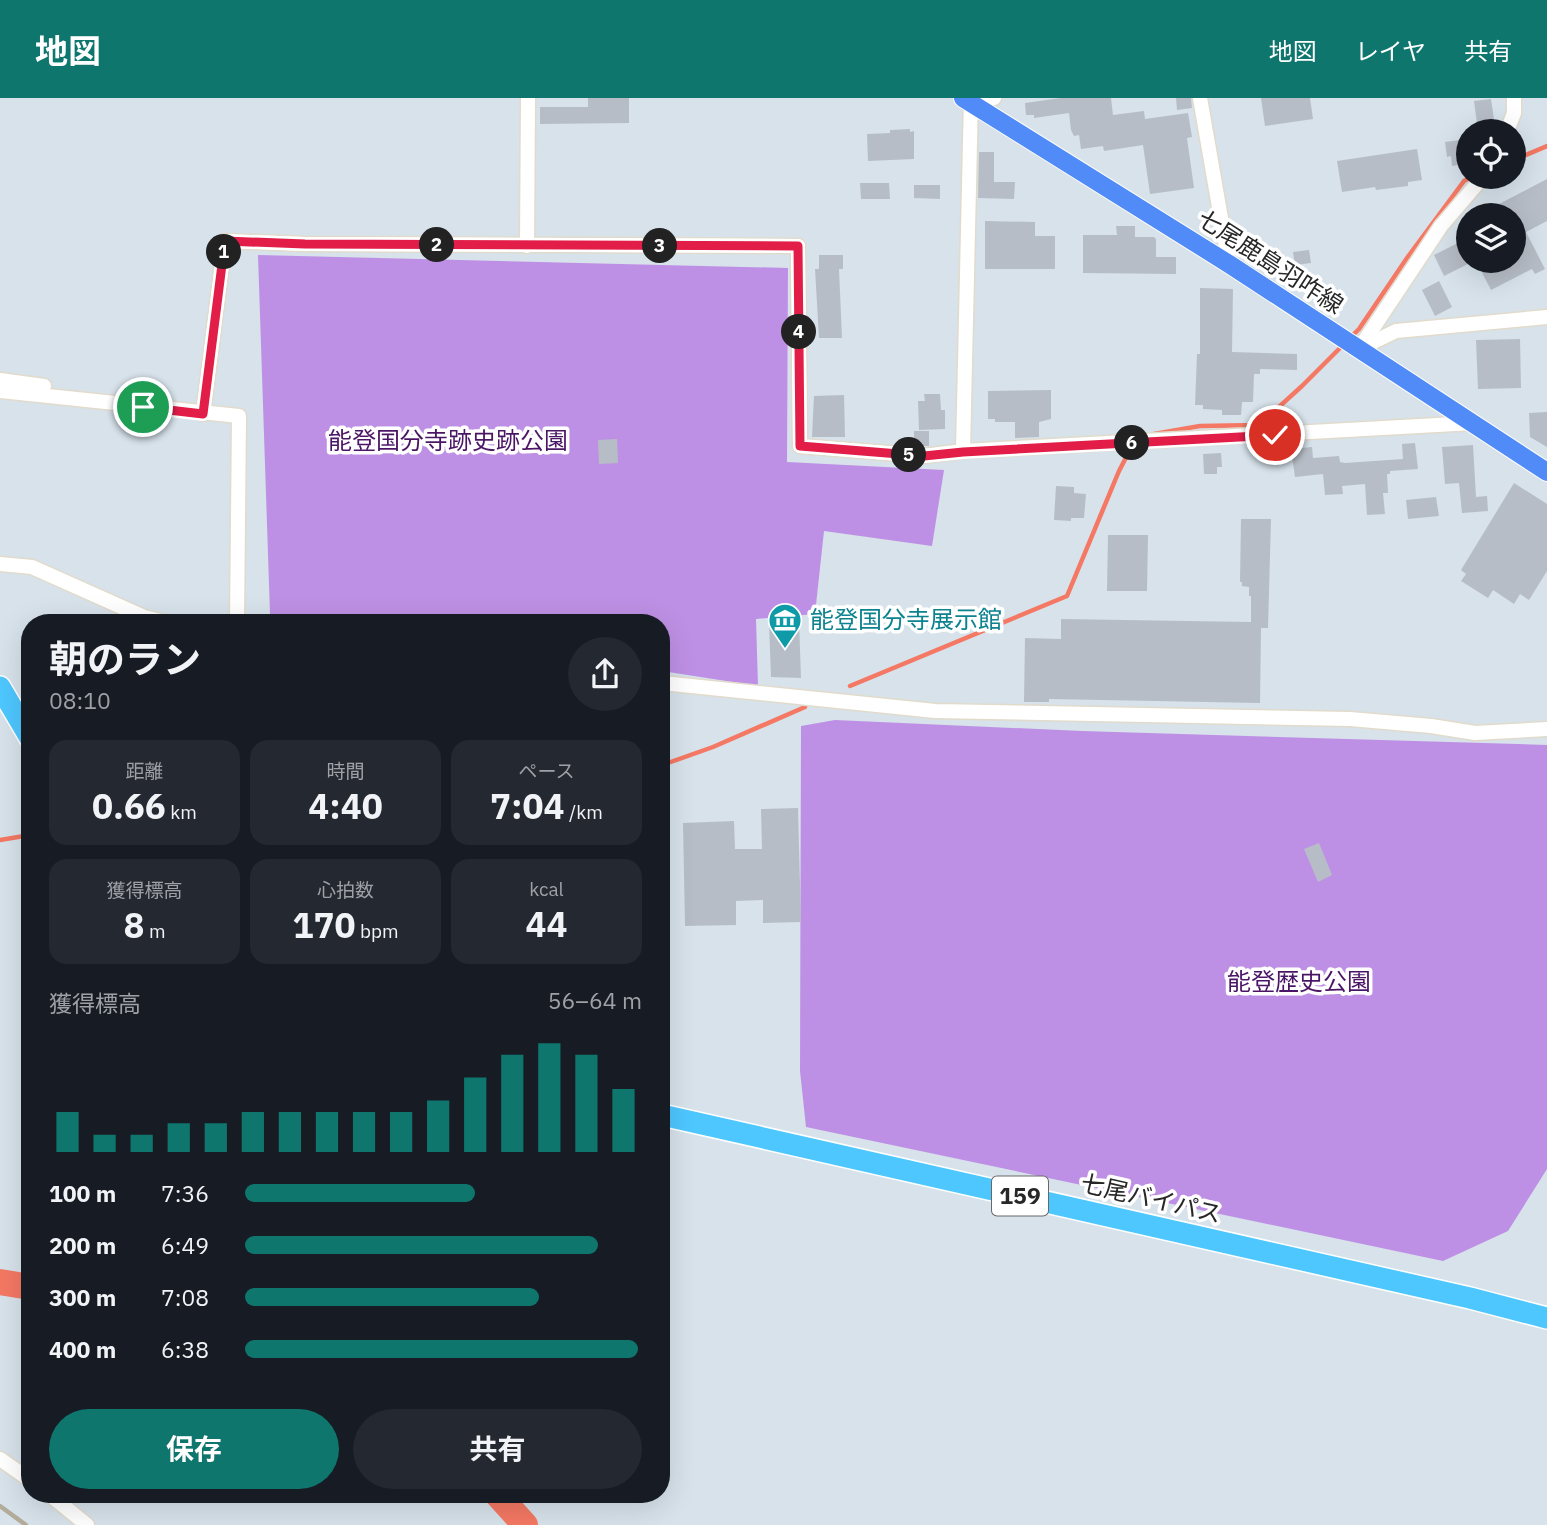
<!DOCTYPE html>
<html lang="ja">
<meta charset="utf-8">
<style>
:root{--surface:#171b24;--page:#242831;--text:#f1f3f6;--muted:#9ea1a6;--accent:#0f766e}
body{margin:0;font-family:"IBM Plex Sans","Noto Sans JP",sans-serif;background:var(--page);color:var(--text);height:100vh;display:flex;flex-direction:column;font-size:26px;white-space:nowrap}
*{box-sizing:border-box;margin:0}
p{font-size:23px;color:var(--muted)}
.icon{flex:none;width:38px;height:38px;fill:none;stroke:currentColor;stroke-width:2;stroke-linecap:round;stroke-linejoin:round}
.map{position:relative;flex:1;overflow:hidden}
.side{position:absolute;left:21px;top:516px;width:649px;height:889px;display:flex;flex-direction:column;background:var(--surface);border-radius:28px;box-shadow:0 7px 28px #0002}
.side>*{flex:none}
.buttons{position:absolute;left:1456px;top:21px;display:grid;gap:14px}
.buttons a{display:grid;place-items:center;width:70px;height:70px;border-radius:50%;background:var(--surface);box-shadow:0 7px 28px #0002;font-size:35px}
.pin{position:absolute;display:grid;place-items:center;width:60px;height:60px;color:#fff;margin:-30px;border:4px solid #fff;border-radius:50%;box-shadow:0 2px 7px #0007}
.km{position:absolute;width:35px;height:35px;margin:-18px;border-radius:50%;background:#222;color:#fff;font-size:19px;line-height:35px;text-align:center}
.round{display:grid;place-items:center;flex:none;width:74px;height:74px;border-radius:37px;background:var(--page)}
.summary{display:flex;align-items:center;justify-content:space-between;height:119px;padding:0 28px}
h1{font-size:38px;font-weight:700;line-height:52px}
.stats{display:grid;grid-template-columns:repeat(3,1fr);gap:10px;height:119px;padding:7px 28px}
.stats div{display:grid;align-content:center;border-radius:18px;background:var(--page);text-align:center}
.stats b{font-size:35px;font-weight:700}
.stats small{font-size:19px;font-weight:400}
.stats p{font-size:19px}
.chart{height:196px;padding:14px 28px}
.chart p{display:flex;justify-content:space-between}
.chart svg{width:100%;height:126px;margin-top:7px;stroke:var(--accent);stroke-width:6}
.action{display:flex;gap:14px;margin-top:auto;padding:14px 28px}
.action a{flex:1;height:80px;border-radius:42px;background:var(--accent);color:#fff;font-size:28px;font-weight:700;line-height:80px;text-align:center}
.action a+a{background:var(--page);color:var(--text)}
ul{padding:0 28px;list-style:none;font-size:23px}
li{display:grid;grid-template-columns:112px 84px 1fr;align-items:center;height:52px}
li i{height:18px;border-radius:9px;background:var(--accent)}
header{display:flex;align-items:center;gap:42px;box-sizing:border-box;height:98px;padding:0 35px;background:var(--accent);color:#fff}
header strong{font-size:33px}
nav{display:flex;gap:38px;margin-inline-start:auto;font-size:24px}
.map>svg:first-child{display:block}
.green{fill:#be90e5}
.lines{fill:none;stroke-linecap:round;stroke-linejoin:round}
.stream{stroke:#f47863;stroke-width:4.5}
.river{stroke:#f47863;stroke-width:26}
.building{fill:#b7bdc6}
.minor-casing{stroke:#e1dbcc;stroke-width:17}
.major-casing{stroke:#fff;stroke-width:20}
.highway-casing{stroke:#fff;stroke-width:24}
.minor{stroke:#fff;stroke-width:14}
.major{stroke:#508bf7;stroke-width:18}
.highway{stroke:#4ec7ff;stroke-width:21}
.rail{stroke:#b3ac9a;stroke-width:4.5}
.route-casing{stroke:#fff;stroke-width:14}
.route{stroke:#e11d48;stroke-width:9}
.labels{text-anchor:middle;stroke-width:7;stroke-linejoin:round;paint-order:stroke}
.shield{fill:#fff;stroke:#686868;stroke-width:2}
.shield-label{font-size:23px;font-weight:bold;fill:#272727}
.street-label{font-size:24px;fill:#272727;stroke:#fff}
.park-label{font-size:24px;fill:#4b1566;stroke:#fff}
.culture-label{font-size:24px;fill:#0d838f;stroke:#fff;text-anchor:start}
</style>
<header>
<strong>地図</strong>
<nav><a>地図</a><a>レイヤ</a><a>共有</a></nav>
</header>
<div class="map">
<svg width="1547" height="1427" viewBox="0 0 1547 1427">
<rect width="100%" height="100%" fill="#d7e2eb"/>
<g class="green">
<polygon points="258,157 788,170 787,364 944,372 932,448 824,433 815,516 756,521 758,588 662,573 662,525 333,525 270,516"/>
<polygon points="835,622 1082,633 1547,647 1547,1071 1508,1133 1443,1163 806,1029 800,973 801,628"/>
</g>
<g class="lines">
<g class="stream">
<polyline points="1514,62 1547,48"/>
<polyline points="1350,240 1359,231 1407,160 1464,83 1471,79"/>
<polyline points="1154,336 1200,328 1259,327 1302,288 1344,246"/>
<polyline points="850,588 1067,498 1119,373 1131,350"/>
<polyline points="662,667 713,649 805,609"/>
<polyline points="0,742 30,737"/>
</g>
<g class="river">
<polyline points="0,1184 30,1189"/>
<polyline points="497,1396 525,1427"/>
</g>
</g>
<g class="building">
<polygon points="588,0 629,0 629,25 540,26 540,9 588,9"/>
<polygon points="1061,0 1111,0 1113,17 1144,13 1145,21 1188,15 1192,39 1187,40 1194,90 1150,96 1143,47 1104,53 1103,48 1081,51 1079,37 1074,38 1071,32 1069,15 1034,20 1034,17 1026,17 1025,5"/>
<polygon points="1176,0 1191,0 1192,10 1177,12"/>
<polygon points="1261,0 1310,0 1313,21 1265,28"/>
<polygon points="1491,1 1495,28 1489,29 1489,33 1478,33 1474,3"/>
<polygon points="910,31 910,34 914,33 914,61 868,63 867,36 890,35 890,32"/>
<polygon points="1468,41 1468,66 1452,68 1451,58 1447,59 1445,44"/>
<polygon points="1417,51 1422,82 1408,84 1408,88 1376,92 1375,89 1342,94 1337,63"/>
<polygon points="979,54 994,54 994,84 1015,84 1014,101 978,100"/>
<polygon points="1547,81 1547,123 1526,134 1545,171 1535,176 1532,171 1491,192 1476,163 1514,163 1514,148 1519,145 1516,140 1514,141 1514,117 1504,117 1499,106"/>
<polygon points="860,85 889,85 890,101 861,101"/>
<polygon points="914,87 940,87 940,101 914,100"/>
<polygon points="985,123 1035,124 1035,138 1055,138 1055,171 985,171"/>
<polygon points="1116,128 1135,128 1135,139 1154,139 1156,141 1156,159 1176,159 1176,176 1083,175 1083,137 1117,137"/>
<polygon points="1464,142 1468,150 1468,166 1444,178 1434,157"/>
<polygon points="1309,152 1311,165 1295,167 1293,154"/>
<polygon points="819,157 843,157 843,171 839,171 842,240 819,240 815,171 819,171"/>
<polygon points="1439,183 1452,209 1435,218 1422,192"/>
<polygon points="1200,190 1233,191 1232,254 1297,256 1297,272 1260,271 1260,276 1254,276 1253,304 1242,304 1241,317 1222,317 1222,312 1203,311 1203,307 1195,307 1197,256 1200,256"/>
<polygon points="1520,241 1521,290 1478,291 1476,242"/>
<polygon points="1051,292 1051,321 1039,324 1039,339 1015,340 1015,324 995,324 995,321 988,321 988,293"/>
<polygon points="924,296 940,296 941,312 945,312 945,331 919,332 918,303 925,303"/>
<polygon points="844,297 845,339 812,339 814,298"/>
<polygon points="1547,314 1547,349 1530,339 1529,315"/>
<rect x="914" y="333" width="15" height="15"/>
<polygon points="617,341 618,365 599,366 598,342"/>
<polygon points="1415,345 1418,371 1390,373 1390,376 1387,376 1388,395 1383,395 1385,416 1367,417 1365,386 1342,388 1343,396 1325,397 1323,376 1295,379 1291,351 1312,349 1313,360 1339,358 1340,364 1345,365 1403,361 1402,346"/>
<polygon points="1473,347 1476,399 1487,398 1488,413 1462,415 1459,385 1445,386 1442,349"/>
<polygon points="1221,355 1222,369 1217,369 1217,376 1204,376 1203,356"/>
<polygon points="1514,385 1547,406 1547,473 1529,502 1520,496 1514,506 1493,492 1488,500 1461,483 1466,476 1461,472"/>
<polygon points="1056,388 1074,389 1074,395 1086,396 1084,420 1071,420 1071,423 1054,422"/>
<polygon points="1436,399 1439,418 1408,421 1406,402"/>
<polygon points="1241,421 1271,421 1268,530 1261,530 1260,605 1049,601 1049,604 1024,604 1025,540 1061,541 1061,521 1251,524 1251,498 1249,498 1249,489 1242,488 1242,484 1240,484"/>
<polygon points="1108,437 1148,437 1147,493 1107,493"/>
<polygon points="799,523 801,580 771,579 769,524"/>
<polygon points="798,710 801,824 763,825 763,802 736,803 736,827 685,828 683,725 734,723 735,751 762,751 761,711"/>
<polygon points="1319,745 1332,777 1318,784 1304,751"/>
</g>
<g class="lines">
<defs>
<g id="minor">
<polyline points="1200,0 1229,166"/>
<polyline points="972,6 994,0"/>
<polyline points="1507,33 1514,15 1514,0"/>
<polyline points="527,148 528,0"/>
<polyline points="1361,250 1396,233 1547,219"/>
<polyline points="1359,251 1441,128 1483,79"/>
<polyline points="0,282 44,288"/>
<polyline points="0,293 239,318 237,525"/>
<polyline points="203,316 225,143 305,146 798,148 800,348 924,358 963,353 1473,325"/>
<polyline points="963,353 971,0"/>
<polyline points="0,466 32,469 144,519 169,525"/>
<polyline points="662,585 935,613 1350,621 1431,628 1475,635 1547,631"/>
<polyline points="0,1361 30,1382"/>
<polyline points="49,1396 87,1427"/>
</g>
<polyline id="major" points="963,0 1229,166 1547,374"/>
<g id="highway">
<polyline points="0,589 30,640"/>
<polyline points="662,1017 1470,1200 1547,1220"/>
</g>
</defs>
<use href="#minor" class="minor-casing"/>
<use href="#major" class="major-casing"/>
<use href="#highway" class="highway-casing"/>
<use href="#minor" class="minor"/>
<use href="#major" class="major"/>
<use href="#highway" class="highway"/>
<polyline class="rail" points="0,1408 26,1427"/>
</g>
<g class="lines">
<defs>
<polyline id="route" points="143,309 203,316 225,143 305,146 798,148 800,348 924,358 963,354 1275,337"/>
</defs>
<use href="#route" class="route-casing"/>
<use href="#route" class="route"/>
</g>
<defs>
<symbol id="museum-pin" viewBox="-11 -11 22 30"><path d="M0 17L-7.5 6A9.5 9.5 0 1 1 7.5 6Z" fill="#0f9aa8" stroke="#fff"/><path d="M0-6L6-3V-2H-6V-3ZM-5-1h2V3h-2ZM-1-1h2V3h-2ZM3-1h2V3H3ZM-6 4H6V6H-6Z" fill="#fff"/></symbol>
</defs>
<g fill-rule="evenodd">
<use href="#museum-pin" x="766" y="503" width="38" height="52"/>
</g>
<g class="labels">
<rect class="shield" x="992" y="1078.5" width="56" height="39" rx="5"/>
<g class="shield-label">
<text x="1020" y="1106">159</text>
</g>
<g class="street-label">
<text transform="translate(1270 164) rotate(33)" y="8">七尾鹿島羽咋線</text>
<text transform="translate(1151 1101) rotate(13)" y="8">七尾バイパス</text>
</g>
<g class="park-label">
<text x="448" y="351">能登国分寺跡史跡公園</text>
<text x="1299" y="892">能登歴史公園</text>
</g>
<g class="culture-label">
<text x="810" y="530">能登国分寺展示館</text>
</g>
</g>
</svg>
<div class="buttons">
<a><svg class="icon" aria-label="locate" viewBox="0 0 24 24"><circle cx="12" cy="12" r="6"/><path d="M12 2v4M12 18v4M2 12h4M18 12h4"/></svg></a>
<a><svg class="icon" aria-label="layers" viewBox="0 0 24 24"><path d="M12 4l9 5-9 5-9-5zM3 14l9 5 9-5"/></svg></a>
</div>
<div class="pin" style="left:143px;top:309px;background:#1e9e55"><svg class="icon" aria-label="arrive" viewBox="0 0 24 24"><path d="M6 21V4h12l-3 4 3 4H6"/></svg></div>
<div class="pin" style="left:1275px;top:337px;background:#d93025"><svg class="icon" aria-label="check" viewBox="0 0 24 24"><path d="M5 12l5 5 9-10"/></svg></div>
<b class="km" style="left:224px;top:154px">1</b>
<b class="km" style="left:437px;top:147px">2</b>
<b class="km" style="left:660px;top:148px">3</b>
<b class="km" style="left:799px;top:234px">4</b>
<b class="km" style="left:909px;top:357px">5</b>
<b class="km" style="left:1132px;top:345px">6</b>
<section class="side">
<div class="summary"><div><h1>朝のラン</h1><p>08:10</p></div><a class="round"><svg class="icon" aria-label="share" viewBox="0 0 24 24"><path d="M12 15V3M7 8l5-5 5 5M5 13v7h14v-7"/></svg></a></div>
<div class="stats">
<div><p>距離</p><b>0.66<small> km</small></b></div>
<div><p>時間</p><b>4:40</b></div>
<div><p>ペース</p><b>7:04<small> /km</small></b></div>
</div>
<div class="stats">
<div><p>獲得標高</p><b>8<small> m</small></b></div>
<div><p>心拍数</p><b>170<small> bpm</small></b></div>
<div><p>kcal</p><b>44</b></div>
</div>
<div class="chart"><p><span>獲得標高</span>56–64 m</p>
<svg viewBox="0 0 160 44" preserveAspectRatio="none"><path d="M5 44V30M15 44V38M25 44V38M35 44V34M45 44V34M55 44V30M65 44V30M75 44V30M85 44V30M95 44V30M105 44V26M115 44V18M125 44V10M135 44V6M145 44V10M155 44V22"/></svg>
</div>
<ul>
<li><b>100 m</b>7:36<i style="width:58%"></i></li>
<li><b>200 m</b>6:49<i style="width:89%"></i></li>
<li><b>300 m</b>7:08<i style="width:74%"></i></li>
<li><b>400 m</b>6:38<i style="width:99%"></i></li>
</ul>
<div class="action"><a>保存</a><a>共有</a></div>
</section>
</div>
